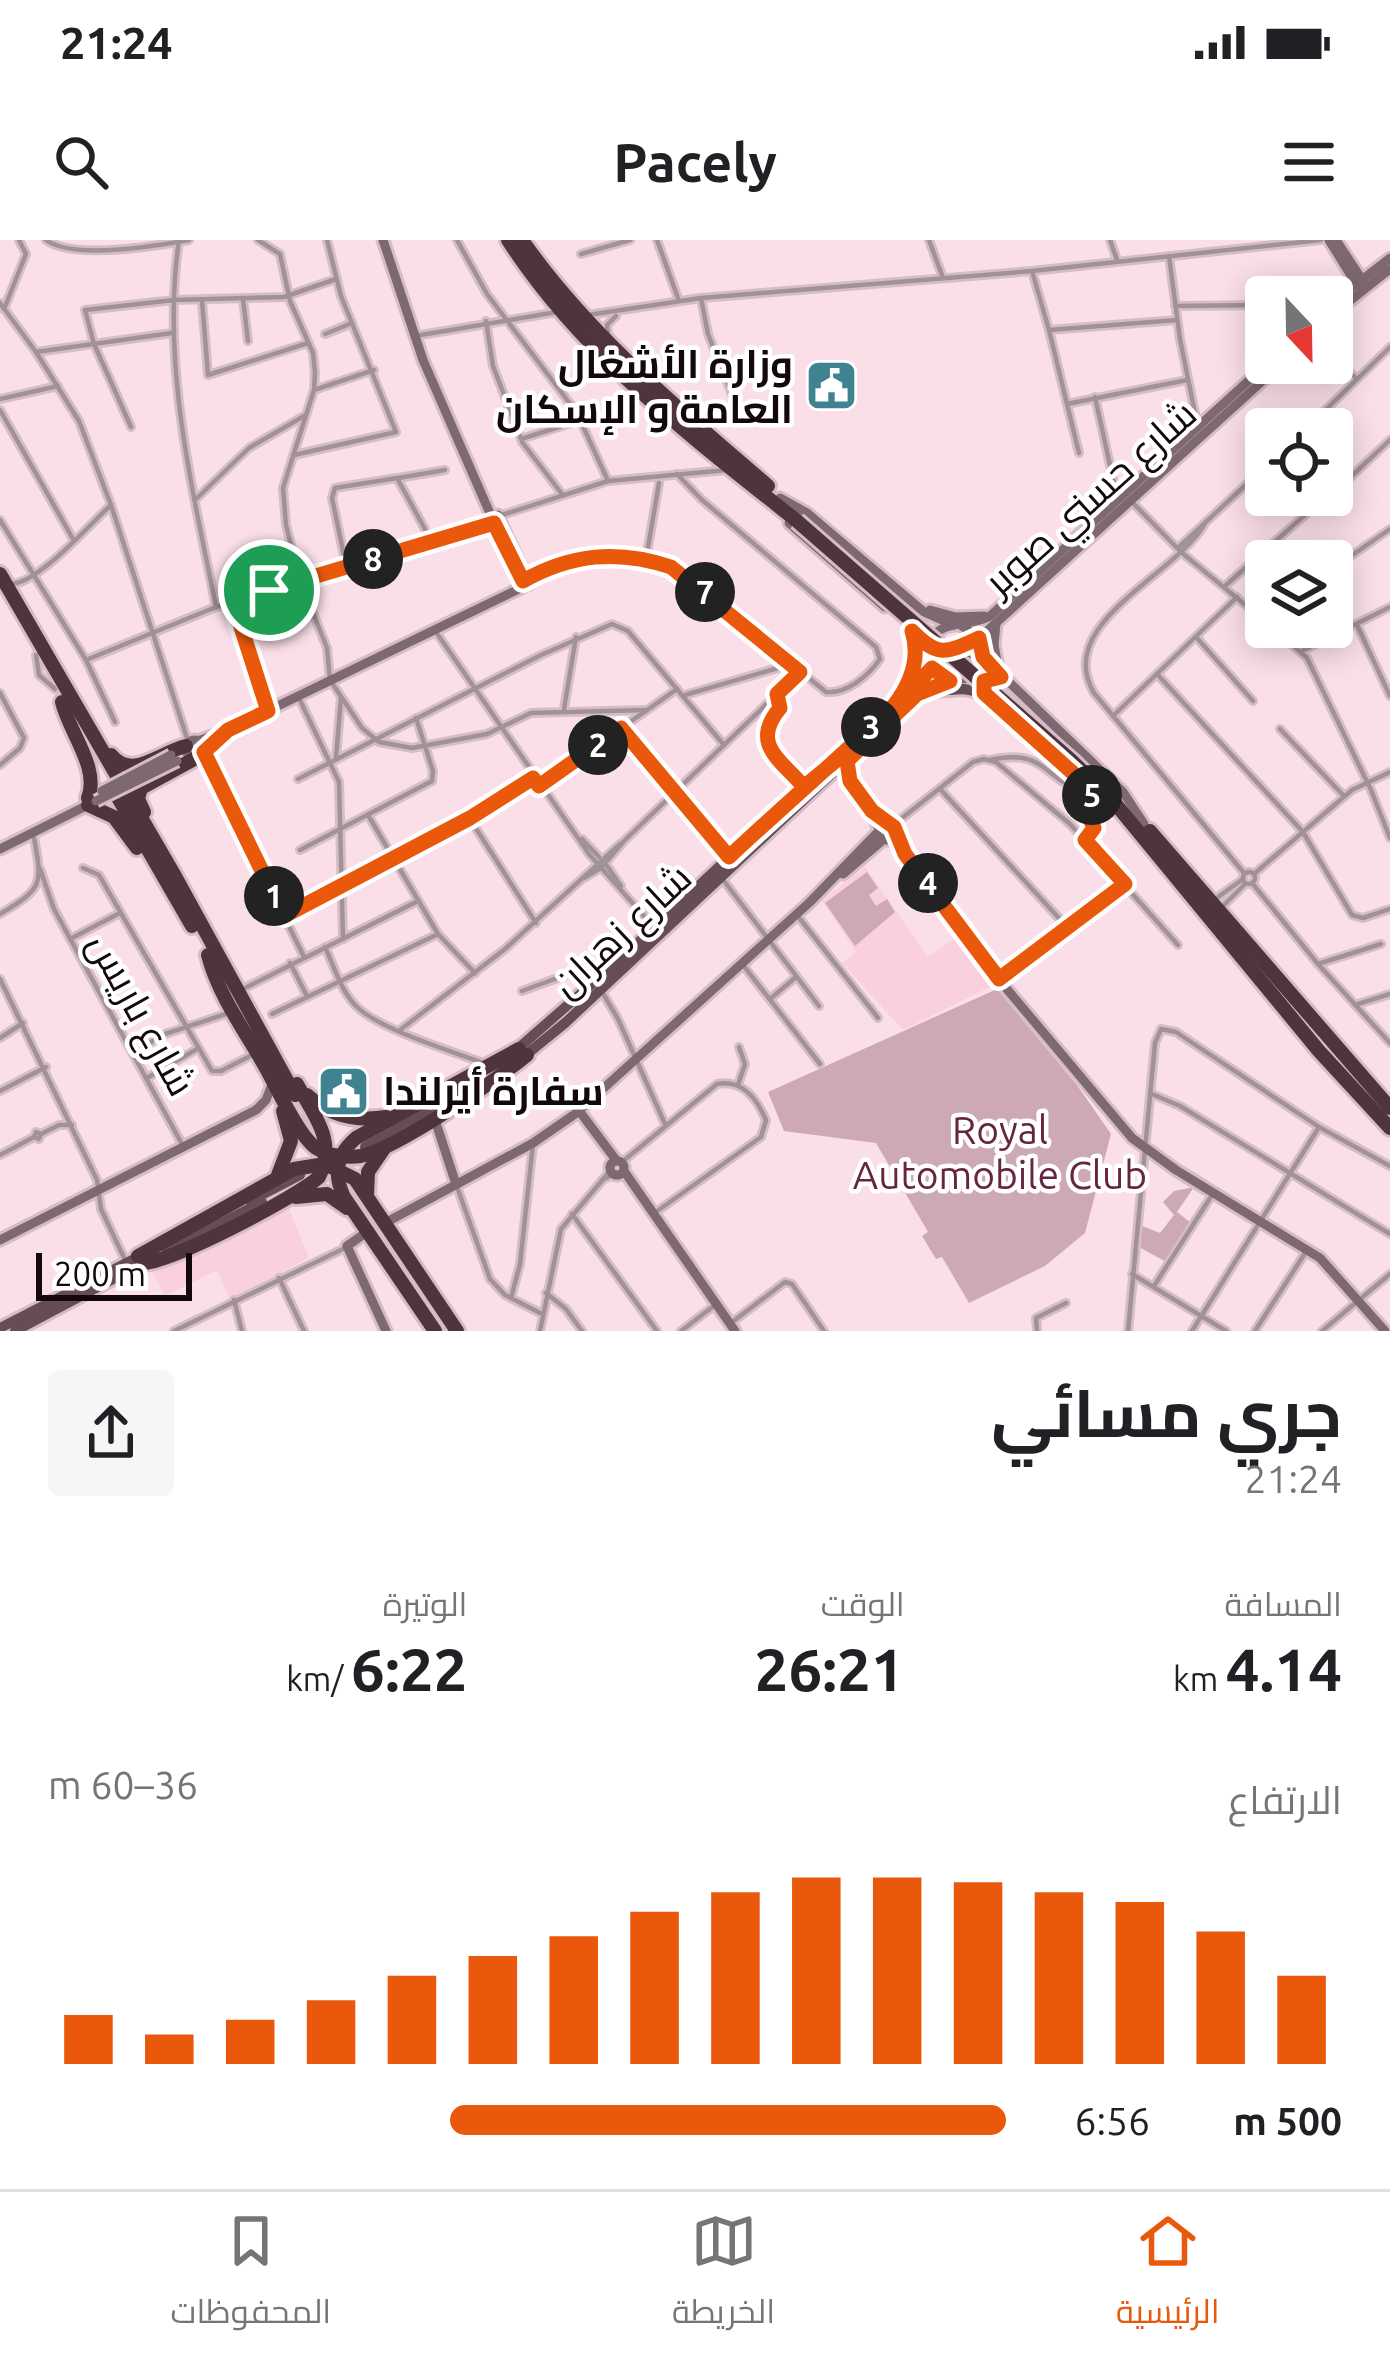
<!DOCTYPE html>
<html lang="ar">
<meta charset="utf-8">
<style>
:root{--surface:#fff;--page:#f6f6f6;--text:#202124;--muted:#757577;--line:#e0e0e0;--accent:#ea580c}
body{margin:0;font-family:Ubuntu,Cairo,sans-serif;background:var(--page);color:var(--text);direction:rtl;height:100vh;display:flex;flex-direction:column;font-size:45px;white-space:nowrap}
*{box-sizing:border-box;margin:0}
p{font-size:39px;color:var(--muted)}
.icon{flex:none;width:66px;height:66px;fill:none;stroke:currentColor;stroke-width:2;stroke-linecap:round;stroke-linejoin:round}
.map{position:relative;height:1091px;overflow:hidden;direction:ltr}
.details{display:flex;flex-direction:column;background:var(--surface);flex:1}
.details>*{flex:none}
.needle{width:78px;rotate:158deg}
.controls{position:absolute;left:1245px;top:36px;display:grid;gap:24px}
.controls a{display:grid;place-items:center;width:108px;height:108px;border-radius:12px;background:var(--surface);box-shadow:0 6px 30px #0003;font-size:60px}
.scale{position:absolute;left:36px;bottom:30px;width:156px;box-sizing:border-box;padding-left:12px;border:6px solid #13080c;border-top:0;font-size:33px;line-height:42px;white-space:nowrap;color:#13080c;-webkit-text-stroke:9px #fff;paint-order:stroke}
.pin{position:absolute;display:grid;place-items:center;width:102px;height:102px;color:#fff;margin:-51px;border:6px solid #fff;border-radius:50%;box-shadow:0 3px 12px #0007}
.km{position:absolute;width:60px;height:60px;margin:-30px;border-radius:50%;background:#222;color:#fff;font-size:33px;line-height:60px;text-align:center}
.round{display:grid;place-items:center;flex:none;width:126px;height:126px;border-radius:12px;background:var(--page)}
.overview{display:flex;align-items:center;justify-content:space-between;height:204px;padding:0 48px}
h1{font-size:66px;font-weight:700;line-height:90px}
.stats{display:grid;grid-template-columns:repeat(3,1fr);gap:18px;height:204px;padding:12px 48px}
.stats div{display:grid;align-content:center}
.stats b{font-size:60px;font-weight:700}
.stats small{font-size:33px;font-weight:400}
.stats p{font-size:33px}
.chart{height:336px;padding:24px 48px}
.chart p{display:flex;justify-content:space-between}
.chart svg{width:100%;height:216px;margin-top:12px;stroke:var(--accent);stroke-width:6}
ul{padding:0 48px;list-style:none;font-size:39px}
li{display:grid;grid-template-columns:192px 144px 1fr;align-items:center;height:90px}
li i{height:30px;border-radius:15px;background:var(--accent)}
.status{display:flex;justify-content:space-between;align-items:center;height:84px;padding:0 60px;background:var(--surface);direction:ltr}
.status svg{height:33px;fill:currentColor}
header{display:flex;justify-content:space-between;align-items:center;height:156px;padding:0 48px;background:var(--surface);font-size:54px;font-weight:700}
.dock{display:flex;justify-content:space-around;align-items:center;height:168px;border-top:3px solid var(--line);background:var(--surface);font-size:33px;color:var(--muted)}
.dock a{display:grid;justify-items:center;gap:6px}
.dock .selected{color:var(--accent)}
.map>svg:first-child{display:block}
.built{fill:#facfde}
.green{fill:#cda9b6}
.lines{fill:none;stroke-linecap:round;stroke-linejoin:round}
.highway-tunnel{stroke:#d8bfc7;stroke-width:14;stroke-dasharray:14 7;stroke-linecap:butt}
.street-casing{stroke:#d6bdc5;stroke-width:10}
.secondary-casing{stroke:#d6bdc5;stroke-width:15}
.primary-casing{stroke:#d6bdc5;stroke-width:16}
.highway-casing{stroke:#d6bdc5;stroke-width:20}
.street{stroke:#a09296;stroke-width:4.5}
.secondary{stroke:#7e6970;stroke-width:9}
.primary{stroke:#654c55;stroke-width:10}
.highway{stroke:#4f343e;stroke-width:14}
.secondary-bridge-casing{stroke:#d6bdc5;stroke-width:15;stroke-linecap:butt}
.highway-bridge-casing{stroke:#d6bdc5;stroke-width:20;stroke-linecap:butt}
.secondary-bridge{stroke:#7e6970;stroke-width:9}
.highway-bridge{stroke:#4f343e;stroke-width:14}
.route-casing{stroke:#fff;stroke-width:24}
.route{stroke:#ea580c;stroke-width:15}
.labels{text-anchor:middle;stroke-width:9;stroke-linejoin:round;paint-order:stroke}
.poi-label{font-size:39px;font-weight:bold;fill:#13080c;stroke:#fff;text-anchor:end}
.street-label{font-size:39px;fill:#13080c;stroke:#fff}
.park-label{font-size:39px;fill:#662541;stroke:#fff}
</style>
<div class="status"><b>21:24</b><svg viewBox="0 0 49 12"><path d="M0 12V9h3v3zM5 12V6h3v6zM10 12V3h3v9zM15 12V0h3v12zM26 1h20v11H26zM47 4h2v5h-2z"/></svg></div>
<header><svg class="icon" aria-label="menu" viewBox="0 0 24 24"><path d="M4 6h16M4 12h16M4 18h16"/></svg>Pacely<svg class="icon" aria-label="search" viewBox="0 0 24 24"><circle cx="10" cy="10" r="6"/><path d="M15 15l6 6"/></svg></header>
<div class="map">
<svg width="1390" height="1091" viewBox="0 0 1390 1091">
<rect width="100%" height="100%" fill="#fbdfe8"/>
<g class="built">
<polygon points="865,627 928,717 954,699 992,746 903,790 842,723 856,712 822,660"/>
<polygon points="287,964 309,1018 230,1060 217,1030 165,1056 152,1031"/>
</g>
<g class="green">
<polygon points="867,632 878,648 869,655 876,666 887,659 895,672 855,706 825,663"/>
<polygon points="997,749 1077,845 1111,894 1085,993 1045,1026 969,1063 942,1017 936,1019 922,996 928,992 876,903 784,891 768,852"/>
<polygon points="1194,947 1177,972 1191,983 1168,1023 1139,1007 1142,986 1160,993 1174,975 1163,962 1174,951"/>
</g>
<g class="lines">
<g class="highway-tunnel">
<polyline points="289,858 311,895"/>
<polyline points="339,928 390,1003"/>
</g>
<defs>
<g id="street">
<path d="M46,0C73,20 156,6 189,0"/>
<path d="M179,0C161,124 192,246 216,367"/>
<polyline points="258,0 280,14 290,61 313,113 315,133 314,150 283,248 286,285 300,340 327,408 330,440 362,488 379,502 412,508 487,494 531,473 646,470"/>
<polyline points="457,0 487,54 577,173 608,241"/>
<polyline points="657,0 679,61"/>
<polyline points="929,0 943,38"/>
<polyline points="1110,0 1117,20"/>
<polyline points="581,14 630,0"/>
<polyline points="1169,16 1180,99 1198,188"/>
<polyline points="1032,31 1049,90 1177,80"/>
<polyline points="701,58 708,94 741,177"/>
<polyline points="243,59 248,101"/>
<polyline points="202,61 208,135 308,103"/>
<polyline points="0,63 36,112 79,181 111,265 188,501"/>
<polyline points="1175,66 1266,65"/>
<polyline points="4,69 26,14 19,0"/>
<polyline points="588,75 701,58 1032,31 1321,0"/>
<polyline points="486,81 493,126 521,199 581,180"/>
<polyline points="1049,90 1067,164"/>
<polyline points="325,94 352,83"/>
<polyline points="415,96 557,72"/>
<polyline points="608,96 607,85 616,76"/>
<polyline points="36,112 172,93"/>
<polyline points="1332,115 1357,139"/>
<polyline points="317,149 374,130"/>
<polyline points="1095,157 1117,257"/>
<polyline points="0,159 58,146"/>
<polyline points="0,170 73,299"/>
<polyline points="131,187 94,104 85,70 174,60 284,57 336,39"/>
<polyline points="1306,189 1390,107"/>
<polyline points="522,202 562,254"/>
<polyline points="1079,213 1067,164 1187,140"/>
<polyline points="294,215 396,192 341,56 327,0"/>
<polyline points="398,238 445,230"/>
<polyline points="1339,248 1390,200"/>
<polyline points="196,259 249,208 304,176"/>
<polyline points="1132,262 1181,312 1266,382"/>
<polyline points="499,276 608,241 727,230"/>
<polyline points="0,280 86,420 115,482"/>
<path d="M1204,285C1174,336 1053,384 1094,453L1244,633"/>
<polyline points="1178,308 1266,226"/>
<polyline points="646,319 659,243"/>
<polyline points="346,325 332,258 335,248 397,238 432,302"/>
<polyline points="1332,329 1390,289"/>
<path d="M10,344C37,345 89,285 111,265"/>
<path d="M529,344L566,323L593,314L646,319L672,327L826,452C847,454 868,436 880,419L876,407L701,259L677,234"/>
<polyline points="1225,346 1315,266"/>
<polyline points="233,362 267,471"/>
<polyline points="1357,385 1390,456"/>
<polyline points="1272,387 1307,418 1371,550 1390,598"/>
<polyline points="436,392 589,614 653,686"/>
<polyline points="1197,398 1253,461"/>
<polyline points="1302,411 1390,367"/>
<polyline points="36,415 39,435 55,449"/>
<polyline points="86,420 216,367 494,283"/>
<polyline points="1157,434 1303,592 1352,675 1363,678 1390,669"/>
<polyline points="0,453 24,498 20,508 0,525"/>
<polyline points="777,454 780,466 767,485 765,499 804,547"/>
<polyline points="685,455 788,425"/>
<polyline points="298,456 339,542 343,699"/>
<polyline points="564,469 576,397"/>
<polyline points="1113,476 1237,357"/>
<polyline points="621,488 729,617"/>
<polyline points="1280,489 1344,556"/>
<polyline points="204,512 304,717"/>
<polyline points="336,518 341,458"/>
<path d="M990,520C1049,507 1043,543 1087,551"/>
<polyline points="298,539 541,415 612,384 628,391 724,505"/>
<polyline points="539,546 677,449"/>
<polyline points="1071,548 1084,564 1093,592 1086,599"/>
<polyline points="941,550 1068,688"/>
<polyline points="368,575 438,694 475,733"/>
<polyline points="470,579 536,683"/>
<polyline points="892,586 973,522 984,519 996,522 1070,584 1178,705"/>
<polyline points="582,599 599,617"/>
<polyline points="300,610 432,541 433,531 416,478"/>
<polyline points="607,626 621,646"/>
<polyline points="83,628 99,635 212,831 221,831 252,815"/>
<polyline points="40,629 54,669 183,906"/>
<circle cx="1249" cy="638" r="6"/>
<polyline points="1254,634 1352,550 1390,532"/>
<polyline points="721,637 819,766"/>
<polyline points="584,638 601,628 624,601 800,432"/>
<polyline points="1252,643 1318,724 1390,803"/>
<polyline points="1214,660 1243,639"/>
<polyline points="1223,666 1244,645"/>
<path d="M0,674C46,647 42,643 33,592"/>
<polyline points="797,675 878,778"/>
<polyline points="284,676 470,579 533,538"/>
<polyline points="70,699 118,674"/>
<path d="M325,707C334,726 341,751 356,766C380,790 452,811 486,824"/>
<polyline points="290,723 307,756"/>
<polyline points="1318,724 1381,704"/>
<polyline points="743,725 820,824"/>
<polyline points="1000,738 1125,644"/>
<polyline points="0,739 97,940 101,969 126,1022"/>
<polyline points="243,749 418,661"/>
<polyline points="601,750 618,779 665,884"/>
<polyline points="522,751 620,715"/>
<polyline points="770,759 796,737"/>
<polyline points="1355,765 1390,754"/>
<polyline points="272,774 438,694"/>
<polyline points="400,790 505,709 620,604"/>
<polyline points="0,798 23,783"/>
<polyline points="134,812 165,794 229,773"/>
<polyline points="147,838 197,809"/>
<polyline points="738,845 745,824 739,807"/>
<polyline points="0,851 46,827"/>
<polyline points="1152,854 1180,866 1390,994"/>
<polygon points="36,892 41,894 39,899 34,897"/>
<polyline points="41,894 59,885 72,885"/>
<polyline points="0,915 34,897"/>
<path d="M622,922L717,844C743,839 757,859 766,880L761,897L656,972"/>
<polyline points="602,940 614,934"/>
<polyline points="456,944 490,1039 505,1055 540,1073"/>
<polyline points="572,974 657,1091"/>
<polyline points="1132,1034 1226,1091"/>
<polyline points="279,1038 304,1091"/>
<polyline points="1154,1046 1212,955"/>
<polyline points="546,1053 566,1069 582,1091"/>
<polyline points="511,1058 520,1024 533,904"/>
<polyline points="234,1060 242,1091"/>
<polyline points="731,1083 785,1042 792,1044 824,1091"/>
<polyline points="174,1091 347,1007"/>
<polyline points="540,1091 561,989 610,931"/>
<polyline points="681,1091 715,1065"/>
<polyline points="1037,1091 1036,1078 1066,1063"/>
<polyline points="1128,1091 1155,803 1161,789 1176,792 1319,887 1390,926"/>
<polyline points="1192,1091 1319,887"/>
<polyline points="1255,1091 1307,1010"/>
<polyline points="1322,1091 1390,1034"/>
</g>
<g id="secondary">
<polyline points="383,0 423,120 492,278 498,275 500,281 494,283 492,278"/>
<polyline points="1329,0 1357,45"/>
<polyline points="1336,0 1363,41"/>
<polyline points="1332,63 1390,18"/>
<polyline points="1332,75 1390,29"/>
<polyline points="780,258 807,273 924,372 953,385"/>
<polyline points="789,283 885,367"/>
<polyline points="930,370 956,377 984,376"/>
<polyline points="996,383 994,405 999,432"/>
<path d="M962,386L979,398L983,417L970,437C944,447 911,421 934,395C947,380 973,386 990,376L1268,123"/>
<path d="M928,407C948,416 971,403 987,391L1282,123"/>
<polyline points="931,428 962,411 983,417 1123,552 1144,584"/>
<circle cx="195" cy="509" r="9"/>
<polyline points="198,501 228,490 529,344 500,281"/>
<polyline points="1048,509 1097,555"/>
<path d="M847,521C851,547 869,564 879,589"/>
<circle cx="887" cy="592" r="8"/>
<polyline points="894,594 1006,748 1132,898 1176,930 1320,1018 1385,1091"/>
<polyline points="0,609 92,563"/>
<polyline points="843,634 884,599"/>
<polyline points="577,868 616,920"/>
<polyline points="434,877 456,944"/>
<circle cx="617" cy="928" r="7"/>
<polyline points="624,931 735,1091"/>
<polyline points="385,983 533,903 575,874 810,662 879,591"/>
<polyline points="367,992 347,1006 386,1091"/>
<polyline points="0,1000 256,870 266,860 271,847"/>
</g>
<g id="primary">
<polyline points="909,446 917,417 912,391"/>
<polyline points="935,451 964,449 984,453"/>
<polyline points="514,812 625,715 931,428"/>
<polyline points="522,818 565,783 917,454 949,441"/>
<polyline points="365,907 470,849"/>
<polyline points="250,961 300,935"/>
<polyline points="167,1011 262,962"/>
<polyline points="0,1088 142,1015"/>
<polyline points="15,1091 145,1022"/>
</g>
<g id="highway">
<path d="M508,0C581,114 693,198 797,281"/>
<path d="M522,0C589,96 680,170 768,246"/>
<polyline points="0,334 175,636 295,855"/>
<path d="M62,462C69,492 100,528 88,558"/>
<path d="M111,515C132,541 160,512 186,506"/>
<polyline points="113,549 192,686"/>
<polyline points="1114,562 1319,811 1390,888"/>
<polyline points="88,565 114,577 137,608"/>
<polyline points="144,572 138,559 141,548 194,519"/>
<polyline points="1150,591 1390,868"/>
<path d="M208,715C218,755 247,794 267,830C278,850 299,896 316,908C328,916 347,918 361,916C398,908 496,840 527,815"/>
<path d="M307,855C330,876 356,882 386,877"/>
<polyline points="278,935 291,901 283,871"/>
<polyline points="367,956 368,932 385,907"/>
<polyline points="296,957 327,954 347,968"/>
<polyline points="138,1016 294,929 325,924 355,939 457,1091"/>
<path d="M142,1023C168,1024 297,957 319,937C337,900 314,876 297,844"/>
<path d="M435,1091L344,957C333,934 336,915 356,898L519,809"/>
</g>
</defs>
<use href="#street" class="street-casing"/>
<use href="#secondary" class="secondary-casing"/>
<use href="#primary" class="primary-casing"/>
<use href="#highway" class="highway-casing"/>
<use href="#street" class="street"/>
<use href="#secondary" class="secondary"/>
<use href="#primary" class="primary"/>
<use href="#highway" class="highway"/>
<defs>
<g id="secondary-bridge">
<polyline points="102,551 171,515"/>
<polyline points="96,561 177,521"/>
</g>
<polyline id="highway-bridge" points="797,281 1072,521 1114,562"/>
</defs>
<use href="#secondary-bridge" class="secondary-bridge-casing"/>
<use href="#highway-bridge" class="highway-bridge-casing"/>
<use href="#secondary-bridge" class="secondary-bridge"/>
<use href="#highway-bridge" class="highway-bridge"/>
</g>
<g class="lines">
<defs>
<path id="route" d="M269,350L233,362L268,471L228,490L204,512L284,676L470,578L533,538L539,546L621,488L729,617C796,554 867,495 932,428L950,441L917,454L847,521L850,541L872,571L894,587L905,614L999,739L1125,644L1085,600L1094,588L1084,564L1094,552L984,453V441L1001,437L983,417L979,398C946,413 938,418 912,391C933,457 848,508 804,547C780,519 750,504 780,468L777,454L800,432L671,327C618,309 571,314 523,341L494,283L269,350"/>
</defs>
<use href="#route" class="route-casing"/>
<use href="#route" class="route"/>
</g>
<defs>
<symbol id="civic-square" viewBox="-11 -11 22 22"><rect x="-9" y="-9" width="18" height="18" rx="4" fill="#3e838f" stroke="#fff"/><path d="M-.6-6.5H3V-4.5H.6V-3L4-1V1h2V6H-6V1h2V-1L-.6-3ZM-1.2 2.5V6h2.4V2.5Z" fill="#fff"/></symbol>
</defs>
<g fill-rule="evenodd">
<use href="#civic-square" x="802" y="116" width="59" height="59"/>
<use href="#civic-square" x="314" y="822" width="59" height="59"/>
</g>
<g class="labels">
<g class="poi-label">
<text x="793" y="138">وزارة الأشغال<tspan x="793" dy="45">العامة و الإسكان</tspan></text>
<text x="383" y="865" text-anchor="start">سفارة أيرلندا</text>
</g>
<g class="street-label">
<text transform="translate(1090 257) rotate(-42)" y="14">شارع حسني صوبر</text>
<text transform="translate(621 690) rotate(-43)" y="14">شارع زهران</text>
<text transform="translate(142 774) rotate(61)" y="14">شارع باريس</text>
</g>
<g class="park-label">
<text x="1000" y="904">Royal<tspan x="1000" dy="45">Automobile Club</tspan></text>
</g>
</g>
</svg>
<div class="controls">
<a><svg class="needle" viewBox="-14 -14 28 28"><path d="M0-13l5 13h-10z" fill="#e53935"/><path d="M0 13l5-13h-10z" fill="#757577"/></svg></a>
<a><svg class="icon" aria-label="locate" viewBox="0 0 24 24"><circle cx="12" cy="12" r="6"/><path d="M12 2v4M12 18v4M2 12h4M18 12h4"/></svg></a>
<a><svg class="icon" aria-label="layers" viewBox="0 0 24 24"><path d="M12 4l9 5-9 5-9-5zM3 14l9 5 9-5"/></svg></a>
</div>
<div class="scale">200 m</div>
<div class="pin" style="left:269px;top:350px;background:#1e9e55"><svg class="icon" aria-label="arrive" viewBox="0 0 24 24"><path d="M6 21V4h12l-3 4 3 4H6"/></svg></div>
<b class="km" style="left:274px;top:656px">1</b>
<b class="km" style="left:598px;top:505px">2</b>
<b class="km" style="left:871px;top:487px">3</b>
<b class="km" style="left:928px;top:643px">4</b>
<b class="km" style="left:1092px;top:555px">5</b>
<b class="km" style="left:705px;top:352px">7</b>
<b class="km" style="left:373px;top:319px">8</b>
</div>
<section class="details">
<div class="overview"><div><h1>جري مسائي</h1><p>21:24</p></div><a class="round"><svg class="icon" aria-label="share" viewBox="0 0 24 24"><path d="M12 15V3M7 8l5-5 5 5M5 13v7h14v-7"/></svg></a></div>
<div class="stats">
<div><p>المسافة</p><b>4.14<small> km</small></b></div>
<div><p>الوقت</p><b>26:21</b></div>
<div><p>الوتيرة</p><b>6:22<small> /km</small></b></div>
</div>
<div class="chart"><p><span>الارتفاع</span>36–60 m</p>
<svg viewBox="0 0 160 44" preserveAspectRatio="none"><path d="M5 44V34M15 44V38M25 44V35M35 44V31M45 44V26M55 44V22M65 44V18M75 44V13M85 44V9M95 44V6M105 44V6M115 44V7M125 44V9M135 44V11M145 44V17M155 44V26"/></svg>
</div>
<ul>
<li><b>500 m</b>6:56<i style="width:58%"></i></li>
</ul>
</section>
<nav class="dock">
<a class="selected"><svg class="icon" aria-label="home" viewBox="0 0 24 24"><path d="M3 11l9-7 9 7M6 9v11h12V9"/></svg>الرئيسية</a>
<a><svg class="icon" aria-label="map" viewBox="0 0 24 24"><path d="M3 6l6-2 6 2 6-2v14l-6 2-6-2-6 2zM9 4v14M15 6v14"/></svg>الخريطة</a>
<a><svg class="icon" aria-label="saved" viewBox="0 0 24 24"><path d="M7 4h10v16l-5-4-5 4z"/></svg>المحفوظات</a>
</nav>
